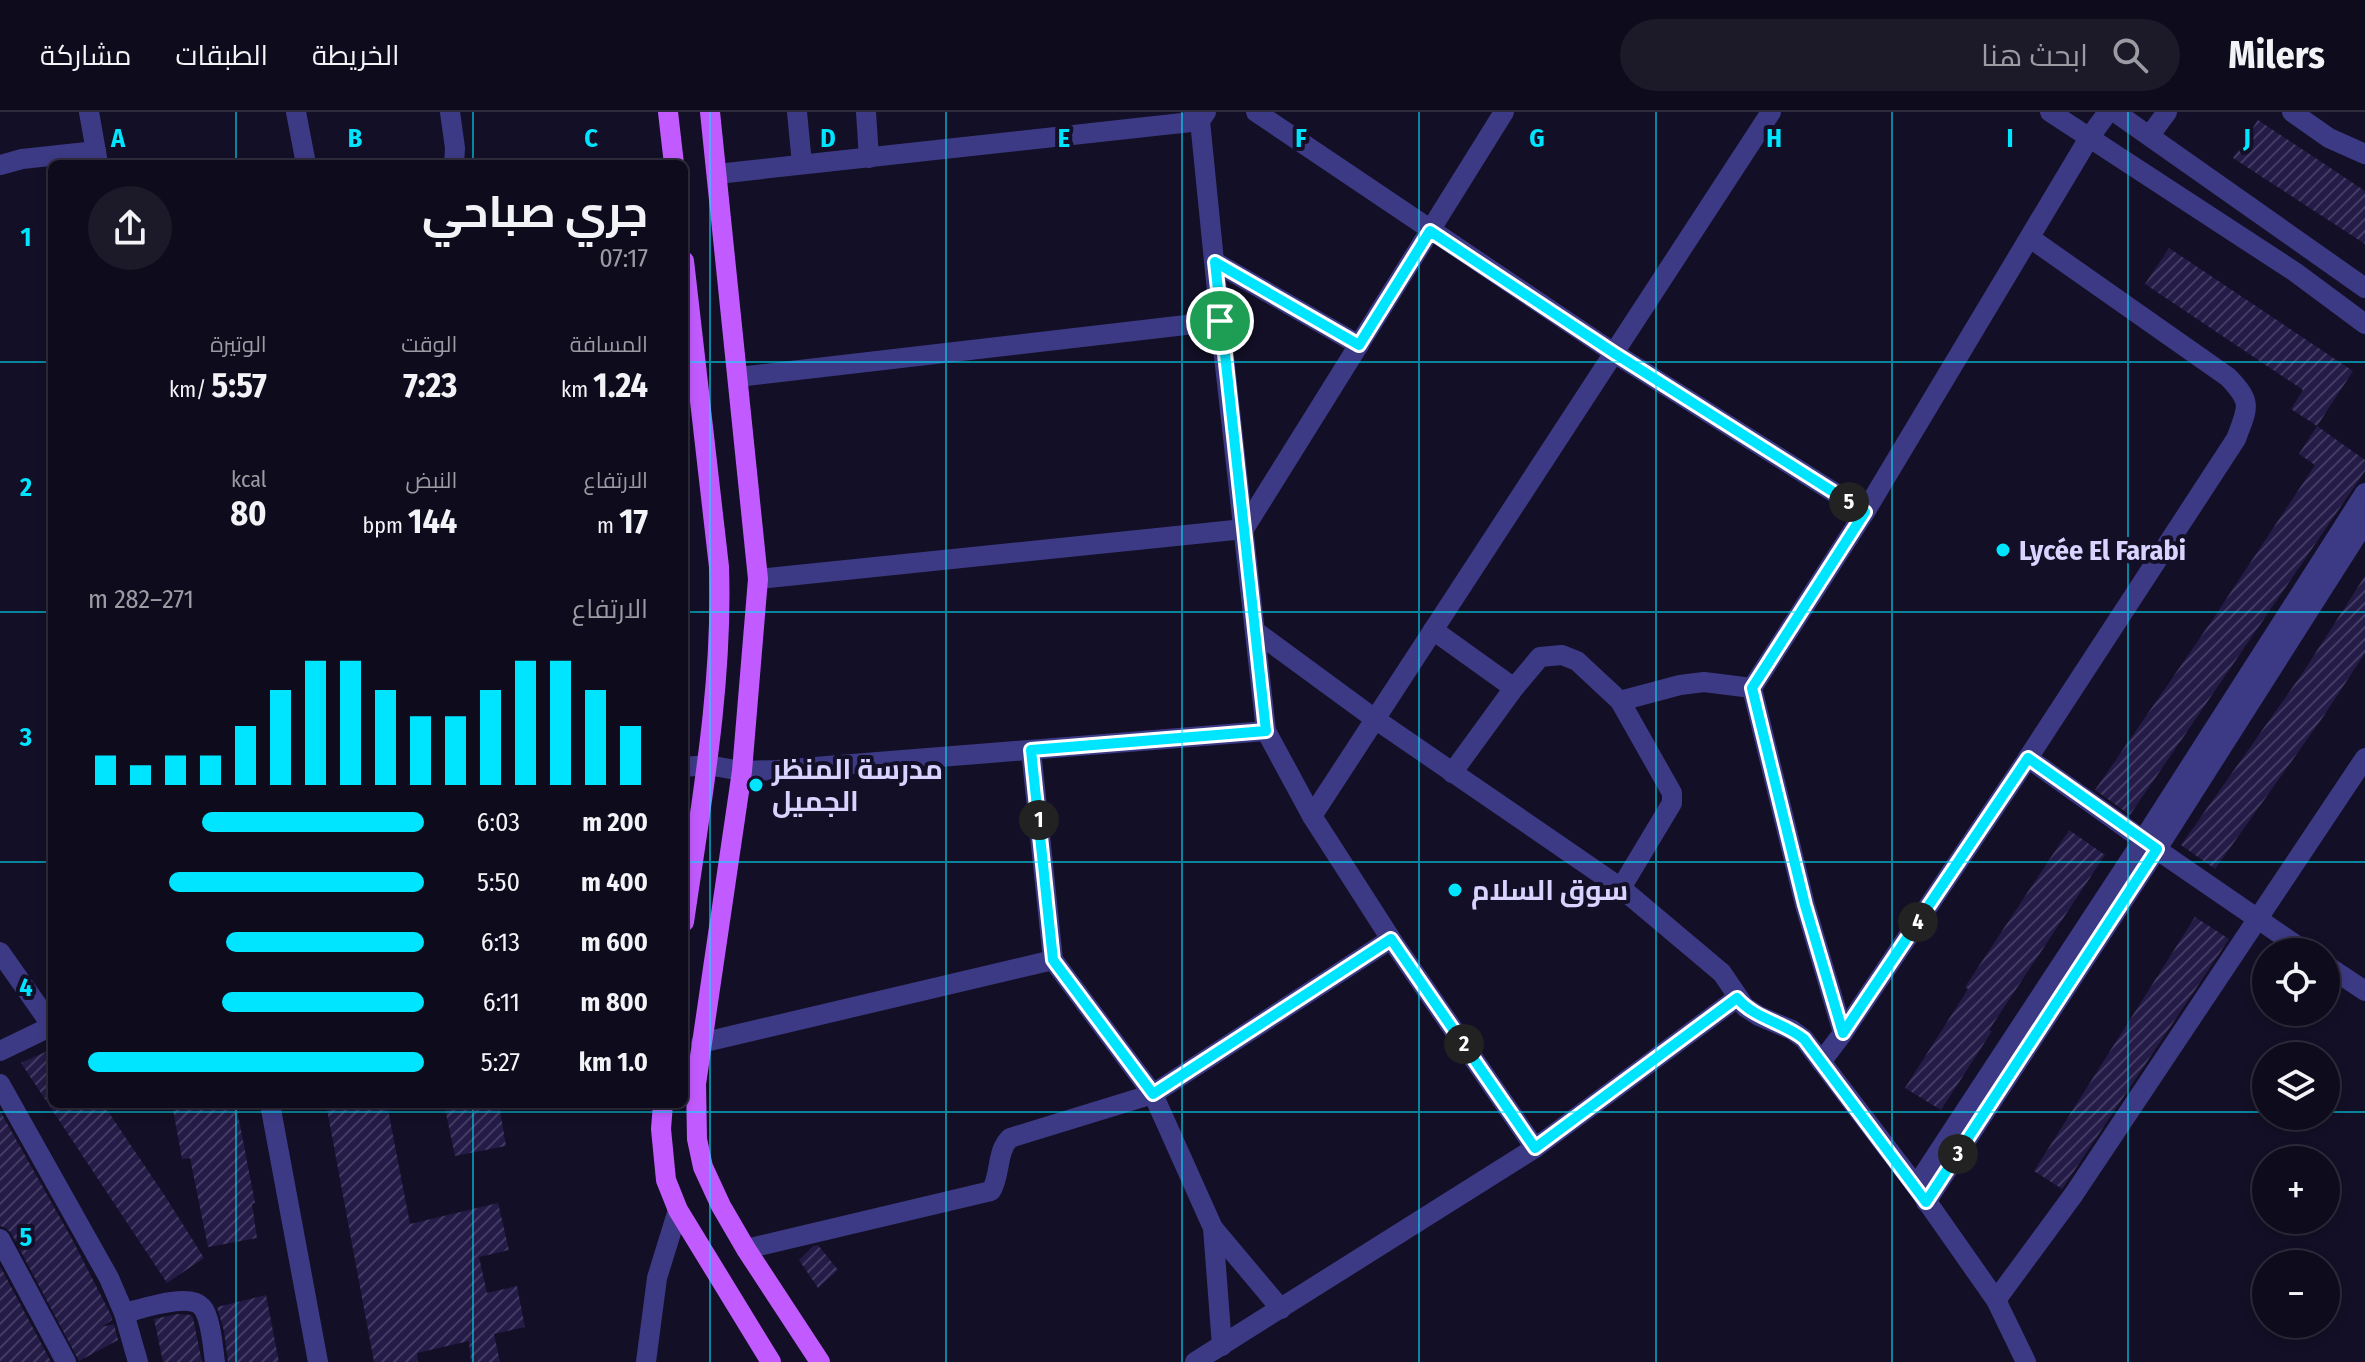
<!DOCTYPE html>
<html lang="ar">
<meta charset="utf-8">
<style>
:root{--surface:#0e0b1c;--page:#1c1929;--text:#f1f3f6;--muted:#9b9ba3;--line:#2e2b3b;--accent:#00e5ff}
body{margin:0;font-family:"Fira Sans Condensed",Cairo,sans-serif;background:var(--page);color:var(--text);direction:rtl;height:100vh;display:flex;flex-direction:column;font-size:30px;white-space:nowrap}
*{box-sizing:border-box;margin:0}
p{font-size:26px;color:var(--muted)}
.icon{flex:none;width:44px;height:44px;fill:none;stroke:currentColor;stroke-width:2;stroke-linecap:round;stroke-linejoin:round}
.map{position:relative;flex:1;overflow:hidden;direction:ltr}
.side{position:absolute;left:48px;top:48px;width:640px;height:948px;display:flex;flex-direction:column;background:var(--surface);border-radius:12px;box-shadow:0 4px 12px #0003,0 0 0 2px var(--line);direction:rtl}
.side>*{flex:none}
.fabs{position:absolute;left:2252px;top:826px;display:grid;gap:16px}
.fabs a{display:grid;place-items:center;width:88px;height:88px;border-radius:50%;background:var(--surface);box-shadow:0 4px 12px #0003,0 0 0 2px var(--line);font-size:40px}
.pin{position:absolute;display:grid;place-items:center;width:68px;height:68px;color:#fff;margin:-34px;border:4px solid #fff;border-radius:50%;box-shadow:0 2px 8px #0007}
.km{position:absolute;width:40px;height:40px;margin:-20px;border-radius:50%;background:#222;color:#fff;font-size:22px;line-height:40px;text-align:center}
.round{display:grid;place-items:center;flex:none;width:84px;height:84px;border-radius:42px;background:var(--page)}
.head{display:flex;align-items:center;justify-content:space-between;height:136px;padding:0 40px}
h1{font-size:44px;font-weight:700;line-height:60px}
.stats{display:grid;grid-template-columns:repeat(3,1fr);gap:12px;height:136px;padding:8px 40px}
.stats div{display:grid;align-content:center}
.stats b{font-size:34px;font-weight:700}
.stats small{font-size:22px;font-weight:400}
.stats p{font-size:22px}
.chart{height:224px;padding:16px 40px}
.chart p{display:flex;justify-content:space-between}
.chart svg{width:100%;height:144px;margin-top:8px;stroke:var(--accent);stroke-width:6}
ul{padding:0 40px;list-style:none;font-size:26px}
li{display:grid;grid-template-columns:128px 96px 1fr;align-items:center;height:60px}
li i{height:20px;border-radius:10px;background:var(--accent)}
header{display:flex;align-items:center;gap:48px;box-sizing:border-box;height:112px;padding:0 40px;background:var(--surface);border-bottom:2px solid var(--line)}
header strong{font-size:38px}
nav{display:flex;gap:44px;margin-inline-start:auto;font-size:28px}
.search{width:560px;height:72px;background:var(--page);display:flex;align-items:center;gap:20px;box-sizing:border-box;padding:0 28px;border-radius:44px;color:var(--muted);font-size:30px}
.map>svg:first-child{display:block}
.building{fill:url(#building-hatch)}
.lines{fill:none;stroke-linecap:round;stroke-linejoin:round}
.minor{stroke:#3d3a85;stroke-width:20}
.major{stroke:#c25bff;stroke-width:20}
.route-casing{stroke:#fff;stroke-width:16}
.route{stroke:#00e5ff;stroke-width:10}
.grid{fill:none;stroke:#00e5ff;stroke-width:2;stroke-opacity:0.55}
.poi-dot{fill:#00e5ff;stroke:#130f26;stroke-width:3}
.labels{text-anchor:middle;stroke-width:8;stroke-linejoin:round;paint-order:stroke}
.poi-label{font-size:28px;font-weight:bold;fill:#d9d4ff;stroke:#130f26;text-anchor:start}
.grid-label{font-size:26px;text-anchor:middle;font-weight:bold;fill:#00e5ff;stroke:#130f26;stroke-width:8;stroke-linejoin:round;paint-order:stroke}
</style>
<header>
<strong>Milers</strong>
<div class="search"><svg class="icon" aria-label="search" viewBox="0 0 24 24"><circle cx="10" cy="10" r="6"/><path d="M15 15l6 6"/></svg>ابحث هنا</div>
<nav><a>الخريطة</a><a>الطبقات</a><a>مشاركة</a></nav>
</header>
<div class="map">
<svg width="2365" height="1250" viewBox="0 0 2365 1250">
<defs>
<pattern id="building-hatch" width="6" height="6" patternUnits="userSpaceOnUse" patternTransform="scale(2)"><rect width="6" height="6" fill="#241b47"/><path d="M-1 1l2-2M0 6l6-6M5 7l2-2" fill="none" stroke="#433b63"/></pattern>
</defs>
<rect width="100%" height="100%" fill="#130f26"/>
<g class="building">
<polygon points="2258,8 2365,79 2365,132 2233,46"/>
<polygon points="2169,136 2353,259 2317,314 2291,297 2303,278 2145,172"/>
<polygon points="2317,314 2365,348 2365,359 2130,703 2095,678 2213,507 2315,353 2299,342"/>
<polygon points="2365,464 2365,541 2323,605 2215,757 2181,733 2302,562"/>
<polygon points="2069,718 2105,743 1989,918 1992,919 1941,998 1905,976 1968,877 1965,875"/>
<polygon points="2195,805 2229,827 2062,1077 2034,1059"/>
<polygon points="52,937 52,992 103,992 165,1084 204,1146 167,1171 21,951"/>
<polygon points="172,992 236,992 255,1091 252,1092 257,1126 208,1135 190,1046 182,1047"/>
<polygon points="326,992 387,992 410,1112 498,1091 509,1138 479,1145 487,1181 517,1174 525,1215 494,1222 500,1250 471,1250 469,1229 417,1241 418,1250 374,1250"/>
<polygon points="444,992 499,992 506,1034 455,1044"/>
<polygon points="0,999 72,1127 112,1205 112,1208 102,1215 114,1212 118,1228 79,1249 11,1121 6,1116 0,1114"/>
<polygon points="818,1133 838,1158 818,1176 799,1148 813,1134"/>
<polygon points="0,1154 51,1250 0,1250"/>
<polygon points="266,1183 279,1250 228,1250 224,1219 217,1195"/>
<polygon points="177,1202 191,1203 193,1206 202,1250 163,1250 154,1207"/>
</g>
<g class="lines">
<g class="minor">
<polyline points="89,0 98,51"/>
<polyline points="296,0 306,52"/>
<polyline points="450,0 455,36 454,52"/>
<polyline points="797,0 802,52"/>
<polyline points="866,0 869,46"/>
<polyline points="1194,0 1200,9 1220,209 1266,619 1312,704 1391,827 1535,1036"/>
<polyline points="1256,0 1614,241 1865,400"/>
<polyline points="2050,0 2295,160 2365,212"/>
<polyline points="2115,0 2365,176"/>
<polyline points="2292,0 2329,26 2365,42"/>
<polyline points="2150,23 2167,0"/>
<polyline points="0,53 22,47 96,39"/>
<polyline points="717,62 1200,9 1206,0"/>
<path d="M2030,126L2228,265C2253,291 2248,295 2236,327L2028,646L2143,728L2306,840"/>
<polyline points="1215,150 1359,233"/>
<polyline points="738,265 1220,209"/>
<polyline points="758,467 1244,417 1504,0"/>
<polyline points="1433,518 1514,576"/>
<polyline points="1255,519 1375,607 1621,776 1722,861 1745,895 1759,904 1792,918 1804,927 1916,1074 1996,1188 2026,1250"/>
<polyline points="1620,589 1680,573 1704,570 1752,576"/>
<polyline points="1031,638 1053,848 1153,982 1213,1116 1281,1197"/>
<polyline points="684,655 707,653 742,659 777,658 1266,619"/>
<polyline points="1452,661 1514,576 1540,545 1562,543 1577,549 1620,589 1672,681 1672,691 1621,776"/>
<polyline points="1312,704 1771,0"/>
<polyline points="0,840 52,914"/>
<polyline points="2326,853 2365,879"/>
<polyline points="1843,921 1805,793 1752,576 1865,400 2089,26 2108,0"/>
<polyline points="701,931 1053,848"/>
<polyline points="0,939 52,914"/>
<polyline points="1821,950 1843,921 2028,646"/>
<polyline points="0,972 109,1166 124,1201 138,1250"/>
<polyline points="270,992 318,1250"/>
<polyline points="1916,1074 2143,728 2365,381"/>
<polyline points="1926,1090 2157,737 2365,410"/>
<polyline points="1213,1116 1222,1234"/>
<polyline points="0,1127 66,1250"/>
<path d="M746,1137L991,1079C1001,1064 996,1039 1010,1026L1153,982L1391,827"/>
<polyline points="1996,1188 2074,1082 2365,646"/>
<path d="M124,1201C142,1197 189,1180 202,1195C211,1205 213,1237 215,1250"/>
<polyline points="646,1250 657,1166 678,1098"/>
<polyline points="1195,1250 1535,1036 1737,886"/>
</g>
<g class="major">
<polyline points="668,0 674,52"/>
<polyline points="710,0 758,467 742,659 696,972 697,1027 703,1055 721,1094 746,1137 820,1250"/>
<path d="M684,149L719,455C723,574 701,692 684,810"/>
<polyline points="663,992 661,1017 666,1068 678,1098 771,1250"/>
</g>
</g>
<g class="lines">
<defs>
<path id="route" d="M1430,119L1614,241L1865,400L1752,576L1805,793L1843,921L2028,646L2157,737L1926,1090L1804,927C1783,910 1755,907 1737,886L1535,1036L1391,827L1153,982L1053,848L1031,638L1266,619L1215,150L1359,233Z"/>
</defs>
<use href="#route" class="route-casing"/>
<use href="#route" class="route"/>
</g>
<path class="grid" d="M236,0V52M473,0V52M710,0V1250M946,0V1250M1182,0V1250M1419,0V1250M1656,0V1250M1892,0V1250M2128,0V1250M0,250H52M684,250H2365M0,500H52M684,500H2365M0,750H52M684,750H2365M236,992V1250M473,992V1250M0,1000H2266M2326,1000H2365"/>
<g class="poi-dot">
<circle cx="2003" cy="438" r="8"/>
<circle cx="756" cy="673" r="8"/>
<circle cx="1455" cy="778" r="8"/>
</g>
<g class="labels">
<g class="poi-label">
<text x="2019" y="448">Lycée El Farabi</text>
<text x="772" y="667">مدرسة المنظر<tspan x="772" dy="32">الجميل</tspan></text>
<text x="1471" y="788">سوق السلام</text>
</g>
</g>
<g class="grid-label">
<text x="118" y="35">A</text>
<text x="355" y="35">B</text>
<text x="591" y="35">C</text>
<text x="828" y="35">D</text>
<text x="1064" y="35">E</text>
<text x="1301" y="35">F</text>
<text x="1537" y="35">G</text>
<text x="1774" y="35">H</text>
<text x="2010" y="35">I</text>
<text x="2247" y="35">J</text>
<text x="26" y="134">1</text>
<text x="26" y="384">2</text>
<text x="26" y="634">3</text>
<text x="26" y="884">4</text>
<text x="26" y="1134">5</text>
</g>
</svg>
<div class="fabs">
<a><svg class="icon" aria-label="locate" viewBox="0 0 24 24"><circle cx="12" cy="12" r="6"/><path d="M12 2v4M12 18v4M2 12h4M18 12h4"/></svg></a>
<a><svg class="icon" aria-label="layers" viewBox="0 0 24 24"><path d="M12 4l9 5-9 5-9-5zM3 14l9 5 9-5"/></svg></a>
<a>+</a>
<a>−</a>
</div>
<div class="pin" style="left:1220px;top:209px;background:#1e9e55"><svg class="icon" aria-label="arrive" viewBox="0 0 24 24"><path d="M6 21V4h12l-3 4 3 4H6"/></svg></div>
<b class="km" style="left:1039px;top:708px">1</b>
<b class="km" style="left:1464px;top:932px">2</b>
<b class="km" style="left:1958px;top:1042px">3</b>
<b class="km" style="left:1918px;top:810px">4</b>
<b class="km" style="left:1849px;top:390px">5</b>
<section class="side">
<div class="head"><div><h1>جري صباحي</h1><p>07:17</p></div><a class="round"><svg class="icon" aria-label="share" viewBox="0 0 24 24"><path d="M12 15V3M7 8l5-5 5 5M5 13v7h14v-7"/></svg></a></div>
<div class="stats">
<div><p>المسافة</p><b>1.24<small> km</small></b></div>
<div><p>الوقت</p><b>7:23</b></div>
<div><p>الوتيرة</p><b>5:57<small> /km</small></b></div>
</div>
<div class="stats">
<div><p>الارتفاع</p><b>17<small> m</small></b></div>
<div><p>النبض</p><b>144<small> bpm</small></b></div>
<div><p>kcal</p><b>80</b></div>
</div>
<div class="chart"><p><span>الارتفاع</span>271–282 m</p>
<svg viewBox="0 0 160 44" preserveAspectRatio="none"><path d="M5 44V35M15 44V38M25 44V35M35 44V35M45 44V26M55 44V15M65 44V6M75 44V6M85 44V15M95 44V23M105 44V23M115 44V15M125 44V6M135 44V6M145 44V15M155 44V26"/></svg>
</div>
<ul>
<li><b>200 m</b>6:03<i style="width:66%"></i></li>
<li><b>400 m</b>5:50<i style="width:76%"></i></li>
<li><b>600 m</b>6:13<i style="width:59%"></i></li>
<li><b>800 m</b>6:11<i style="width:60%"></i></li>
<li><b>1.0 km</b>5:27<i style="width:100%"></i></li>
</ul>
</section>
</div>
